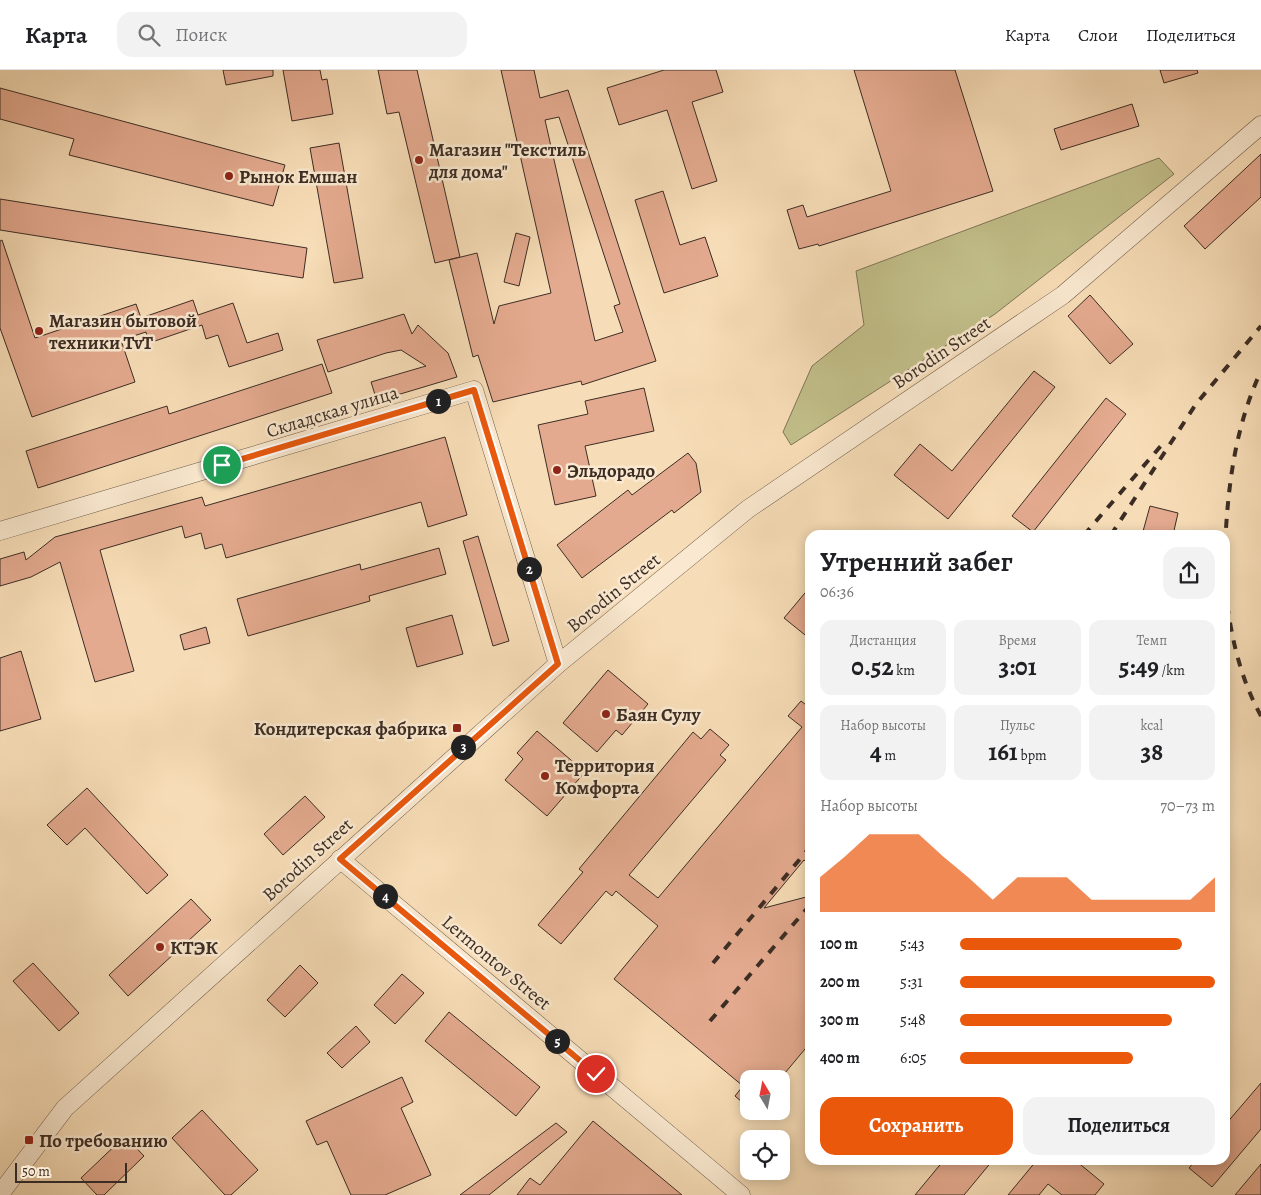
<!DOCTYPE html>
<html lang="ru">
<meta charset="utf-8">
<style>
:root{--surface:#fff;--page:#f2f2f2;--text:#202124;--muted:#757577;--line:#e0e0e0;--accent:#ea580c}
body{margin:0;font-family:Alegreya,serif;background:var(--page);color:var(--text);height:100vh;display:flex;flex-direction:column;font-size:19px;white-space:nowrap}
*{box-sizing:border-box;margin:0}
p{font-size:16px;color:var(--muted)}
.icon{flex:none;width:28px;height:28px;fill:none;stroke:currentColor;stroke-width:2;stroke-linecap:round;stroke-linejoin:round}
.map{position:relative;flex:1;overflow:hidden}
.details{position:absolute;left:805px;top:460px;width:425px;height:635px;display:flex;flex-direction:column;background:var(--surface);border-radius:15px;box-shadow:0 2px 12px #0003}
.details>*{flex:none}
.needle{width:32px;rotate:350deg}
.buttons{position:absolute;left:740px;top:1000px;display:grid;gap:10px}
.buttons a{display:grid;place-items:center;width:50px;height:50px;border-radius:10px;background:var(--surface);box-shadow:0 2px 12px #0003;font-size:25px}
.scale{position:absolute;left:15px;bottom:12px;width:112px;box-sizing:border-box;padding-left:5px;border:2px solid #3c2d24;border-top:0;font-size:14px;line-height:18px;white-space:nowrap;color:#3c2d24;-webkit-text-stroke:4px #fae9d0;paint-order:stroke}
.pin{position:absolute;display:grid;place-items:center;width:42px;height:42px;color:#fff;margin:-21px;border:2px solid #fff;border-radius:50%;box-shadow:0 1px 5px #0007}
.km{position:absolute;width:25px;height:25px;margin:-12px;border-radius:50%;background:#222;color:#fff;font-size:14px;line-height:25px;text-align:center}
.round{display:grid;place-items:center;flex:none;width:52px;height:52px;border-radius:15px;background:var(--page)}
.summary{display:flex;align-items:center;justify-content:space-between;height:85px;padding:0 15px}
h1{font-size:28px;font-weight:600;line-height:38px}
.figures{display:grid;grid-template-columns:repeat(3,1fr);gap:8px;height:85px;padding:5px 15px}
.figures div{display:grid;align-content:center;border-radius:12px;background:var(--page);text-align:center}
.figures b{font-size:25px;font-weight:600}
.figures small{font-size:14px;font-weight:400}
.figures p{font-size:14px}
.chart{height:140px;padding:10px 15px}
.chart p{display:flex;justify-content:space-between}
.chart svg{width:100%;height:90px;margin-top:5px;fill:var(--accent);opacity:.7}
.primary-button{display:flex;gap:10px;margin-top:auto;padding:10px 15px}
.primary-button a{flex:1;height:58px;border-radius:15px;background:var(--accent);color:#fff;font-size:20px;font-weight:600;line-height:58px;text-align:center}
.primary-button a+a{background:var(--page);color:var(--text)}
ul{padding:0 15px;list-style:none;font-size:16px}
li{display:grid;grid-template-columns:80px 60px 1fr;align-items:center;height:38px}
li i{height:12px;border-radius:6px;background:var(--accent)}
header{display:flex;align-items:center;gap:30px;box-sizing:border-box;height:70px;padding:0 25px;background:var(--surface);border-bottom:1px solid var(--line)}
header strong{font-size:24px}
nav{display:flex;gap:28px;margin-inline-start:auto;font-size:18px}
.search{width:350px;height:45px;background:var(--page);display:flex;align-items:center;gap:12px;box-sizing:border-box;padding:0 18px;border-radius:15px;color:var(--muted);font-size:19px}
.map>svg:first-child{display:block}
.green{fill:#c2bf8a;stroke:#7f7657}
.building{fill:#e4aa8f;stroke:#3c2d24;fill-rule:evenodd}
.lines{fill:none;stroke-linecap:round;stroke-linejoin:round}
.minor-casing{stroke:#6b5949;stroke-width:19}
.minor{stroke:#fae9d0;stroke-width:18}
.rail{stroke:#3c2d24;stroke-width:4;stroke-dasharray:9 9;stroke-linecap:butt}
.route-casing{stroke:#fff;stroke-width:10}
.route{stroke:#ea580c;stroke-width:6}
.poi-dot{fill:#8f2418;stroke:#fae9d0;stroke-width:2}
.labels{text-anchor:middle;stroke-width:5;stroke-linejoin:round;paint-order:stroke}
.poi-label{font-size:19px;font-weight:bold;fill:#3c2d24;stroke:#fae9d0;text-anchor:start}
.street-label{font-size:19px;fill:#3c2d24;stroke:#fae9d0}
</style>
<header>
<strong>Карта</strong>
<div class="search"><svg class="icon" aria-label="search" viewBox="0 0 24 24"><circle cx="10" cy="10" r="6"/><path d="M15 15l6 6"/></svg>Поиск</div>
<nav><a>Карта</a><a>Слои</a><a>Поделиться</a></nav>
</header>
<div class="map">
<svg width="1261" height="1125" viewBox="0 0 1261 1125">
<rect width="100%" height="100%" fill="#f7ddb7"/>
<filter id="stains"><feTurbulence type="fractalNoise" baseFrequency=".004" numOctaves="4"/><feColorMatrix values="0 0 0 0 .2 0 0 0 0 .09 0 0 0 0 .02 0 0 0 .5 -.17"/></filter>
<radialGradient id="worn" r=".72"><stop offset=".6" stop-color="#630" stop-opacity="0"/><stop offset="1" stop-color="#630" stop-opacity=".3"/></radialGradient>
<polygon class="green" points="1159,88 1174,104 995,244 791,375 783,362 812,296 864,255 856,201"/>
<g class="building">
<polygon points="223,0 273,0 273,6 226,15"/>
<polygon points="283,0 320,0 322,10 327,9 333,44 292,51"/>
<polygon points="378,0 417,0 460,187 435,193 399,42 387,44"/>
<path d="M501,0H534L540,28L568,20L656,291L582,315L581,311L493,332L478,285L473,287L449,190L477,183L494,254L499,236L551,223ZM559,47L620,234L614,236L623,262L595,271L545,50Z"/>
<polygon points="664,0 716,0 723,22 692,32 717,111 692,119 667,40 619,55 607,18"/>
<polygon points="854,0 955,0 993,121 819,176 818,174 799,179 787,140 803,135 807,147 891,121"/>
<polygon points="1160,0 1197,0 1198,3 1164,13"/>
<polygon points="0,18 285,95 273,136 69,85 74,69 0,49"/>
<polygon points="1132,34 1139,56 1061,80 1054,59"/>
<polygon points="339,73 363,208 334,213 310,78"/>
<polygon points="1261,84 1261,127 1205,179 1184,156"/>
<polygon points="663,121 680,175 705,167 718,206 664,223 635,130"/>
<polygon points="0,129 307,178 303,208 0,160"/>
<polygon points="516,163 530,167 519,216 504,212"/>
<polygon points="2,170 35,268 136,234 141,248 193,230 198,245 233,233 247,273 278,263 283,280 229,297 218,265 206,269 202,255 149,273 146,262 121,270 135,312 32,347 0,258 0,171"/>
<polygon points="1090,225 1133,274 1110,294 1068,246"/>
<polygon points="404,244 412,264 418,255 448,283 457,307 377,331 371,312 426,296 401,280 386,283 328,302 317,270"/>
<polygon points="322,294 332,323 38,418 26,381 167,336 169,344"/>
<polygon points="1034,301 1055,317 948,449 894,405 920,374 952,401"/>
<polygon points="644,318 654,361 585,376 596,426 555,435 538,355 588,344 585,331"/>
<polygon points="1106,328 1126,344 1033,462 1012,446"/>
<polygon points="445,367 467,445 428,457 421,432 226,488 222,474 205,479 201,463 185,468 182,456 100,480 134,601 95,612 60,492 31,507 0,516 0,489 24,482 26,490 55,467 202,427 205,436"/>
<polygon points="688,383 696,393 701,422 674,443 672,440 582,508 557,475 628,420 632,425"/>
<polygon points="1150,436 1178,443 1173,465 1142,465"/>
<polygon points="478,466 509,571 493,576 463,471"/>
<polygon points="439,478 446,504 369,526 370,531 248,566 237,529 360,494 361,500"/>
<polygon points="810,517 810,569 784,548"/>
<polygon points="452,545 463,584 417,597 406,558"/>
<polygon points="206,557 210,573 184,580 180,565"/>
<polygon points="21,581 41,649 0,661 0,588"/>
<polygon points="608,600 648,634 622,665 616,660 597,682 563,653"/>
<polygon points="801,631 810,638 810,795 804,790 764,838 810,826 810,973 780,1009 749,1009 749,1038 735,1026 743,1016 614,909 658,856 616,821 612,826 606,821 561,874 538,855 583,802 579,799 693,662 701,669 710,659 729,675 720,685 726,690 629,805 658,828 802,657 788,646"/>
<polygon points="537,661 585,702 547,746 505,710 523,689 517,683"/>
<polygon points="87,718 168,805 147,824 85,758 67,775 47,755"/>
<polygon points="305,726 325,747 283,785 264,764"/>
<polygon points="191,829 211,850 128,926 109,905"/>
<polygon points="33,893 79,943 59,961 13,911"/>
<polygon points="300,895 318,913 285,947 267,930"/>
<polygon points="402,904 424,923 395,954 374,935"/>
<polygon points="449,942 540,1017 516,1046 425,971"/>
<polygon points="356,956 370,972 342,998 327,983"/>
<polygon points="402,1007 413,1032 401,1038 431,1105 385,1125 351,1125 327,1071 317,1075 306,1051"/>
<polygon points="1261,1013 1261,1059 1212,1117 1189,1098 1196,1090 1225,1090 1225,1055"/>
<polygon points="202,1040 258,1100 231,1125 225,1125 172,1068"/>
<polygon points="593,1051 682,1125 517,1125 530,1108 540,1115"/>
<polygon points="556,1053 567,1062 489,1125 460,1125"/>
<polygon points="125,1066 144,1086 104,1125 97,1125 81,1108"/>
<polygon points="944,1090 993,1090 964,1125 915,1125"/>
<polygon points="1037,1090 1075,1090 1104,1114 1095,1125 1062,1125 1048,1114 1039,1125 1008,1125"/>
<polygon points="1261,1094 1261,1125 1235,1125"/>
</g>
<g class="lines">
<defs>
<g id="minor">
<polyline points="0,461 474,320 558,594"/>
<polyline points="340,789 741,1125"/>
<polyline points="0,1124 65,1038 558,594 748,439 1063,225 1261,55"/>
</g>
</defs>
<use href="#minor" class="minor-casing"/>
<use href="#minor" class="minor"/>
<g class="rail">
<polyline points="1084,465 1166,370"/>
<polyline points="1111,465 1196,334 1261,256"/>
<path d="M1225,476C1228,415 1235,357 1261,301"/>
<path d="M1225,517C1230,562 1239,606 1261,646"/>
<polyline points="713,893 810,777"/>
<polyline points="710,951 810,835"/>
</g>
</g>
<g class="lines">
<defs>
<polyline id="route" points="222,395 474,320 558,594 340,789 596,1004"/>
</defs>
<use href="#route" class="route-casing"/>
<use href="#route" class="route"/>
</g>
<g class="poi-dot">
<circle cx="419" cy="90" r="5"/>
<circle cx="229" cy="106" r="5"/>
<circle cx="39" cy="261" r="5"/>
<circle cx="557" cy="400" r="5"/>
<circle cx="606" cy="644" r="5"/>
<rect x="452" y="653" width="10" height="10" rx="2.5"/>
<circle cx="545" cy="706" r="5"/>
<circle cx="160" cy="877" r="5"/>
<rect x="24" y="1065" width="10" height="10" rx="2.5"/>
</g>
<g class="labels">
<g class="poi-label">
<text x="429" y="86">Магазин "Текстиль<tspan x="429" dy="22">для дома"</tspan></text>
<text x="239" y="113">Рынок Емшан</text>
<text x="49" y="257">Магазин бытовой<tspan x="49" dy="22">техники TvT</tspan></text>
<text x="567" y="407">Эльдорадо</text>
<text x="616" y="651">Баян Сулу</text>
<text x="447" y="665" text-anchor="end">Кондитерская фабрика</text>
<text x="555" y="702">Территория<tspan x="555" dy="22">Комфорта</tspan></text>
<text x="170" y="884">КТЭК</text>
<text x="39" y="1077">По требованию</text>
</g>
<g class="street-label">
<text transform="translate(941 282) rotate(-34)" y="7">Borodin Street</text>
<text transform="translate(332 341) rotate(-17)" y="7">Складская улица</text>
<text transform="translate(613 522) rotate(-39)" y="7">Borodin Street</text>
<text transform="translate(307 789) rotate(-42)" y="7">Borodin Street</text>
<text transform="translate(497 892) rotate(40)" y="7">Lermontov Street</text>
</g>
</g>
<rect width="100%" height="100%" filter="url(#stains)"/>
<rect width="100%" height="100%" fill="url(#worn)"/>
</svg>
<div class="buttons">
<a><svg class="needle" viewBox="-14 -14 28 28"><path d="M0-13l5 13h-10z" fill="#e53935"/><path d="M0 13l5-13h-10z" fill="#757577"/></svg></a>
<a><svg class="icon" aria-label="locate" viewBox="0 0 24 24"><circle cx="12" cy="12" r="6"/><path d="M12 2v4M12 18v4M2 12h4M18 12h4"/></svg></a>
</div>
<div class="scale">50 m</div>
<div class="pin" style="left:222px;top:395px;background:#1e9e55"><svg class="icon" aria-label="arrive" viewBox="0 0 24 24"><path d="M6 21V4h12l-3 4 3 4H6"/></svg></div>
<div class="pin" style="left:596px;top:1004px;background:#d93025"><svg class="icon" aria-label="check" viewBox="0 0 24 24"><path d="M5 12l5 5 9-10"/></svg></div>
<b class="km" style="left:438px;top:331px">1</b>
<b class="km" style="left:529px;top:499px">2</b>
<b class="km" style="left:463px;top:677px">3</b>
<b class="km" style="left:385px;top:826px">4</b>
<b class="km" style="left:557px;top:971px">5</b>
<section class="details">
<div class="summary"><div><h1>Утренний забег</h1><p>06:36</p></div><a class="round"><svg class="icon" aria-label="share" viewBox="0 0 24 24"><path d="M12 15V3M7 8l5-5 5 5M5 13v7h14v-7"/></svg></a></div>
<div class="figures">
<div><p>Дистанция</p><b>0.52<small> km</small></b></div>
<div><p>Время</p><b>3:01</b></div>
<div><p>Темп</p><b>5:49<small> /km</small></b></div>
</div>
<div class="figures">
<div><p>Набор высоты</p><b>4<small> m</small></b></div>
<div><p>Пульс</p><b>161<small> bpm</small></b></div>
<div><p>kcal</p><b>38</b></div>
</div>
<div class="chart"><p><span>Набор высоты</span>70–73 m</p>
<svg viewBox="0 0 160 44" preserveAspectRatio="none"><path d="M0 44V27L10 17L20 6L30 6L40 6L50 17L60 27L70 38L80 27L90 27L100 27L110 38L120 38L130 38L140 38L150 38L160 27V44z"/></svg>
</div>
<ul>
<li><b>100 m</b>5:43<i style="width:87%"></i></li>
<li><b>200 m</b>5:31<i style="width:100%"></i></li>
<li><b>300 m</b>5:48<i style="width:83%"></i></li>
<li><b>400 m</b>6:05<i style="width:68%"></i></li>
</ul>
<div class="primary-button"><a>Сохранить</a><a>Поделиться</a></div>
</section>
</div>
